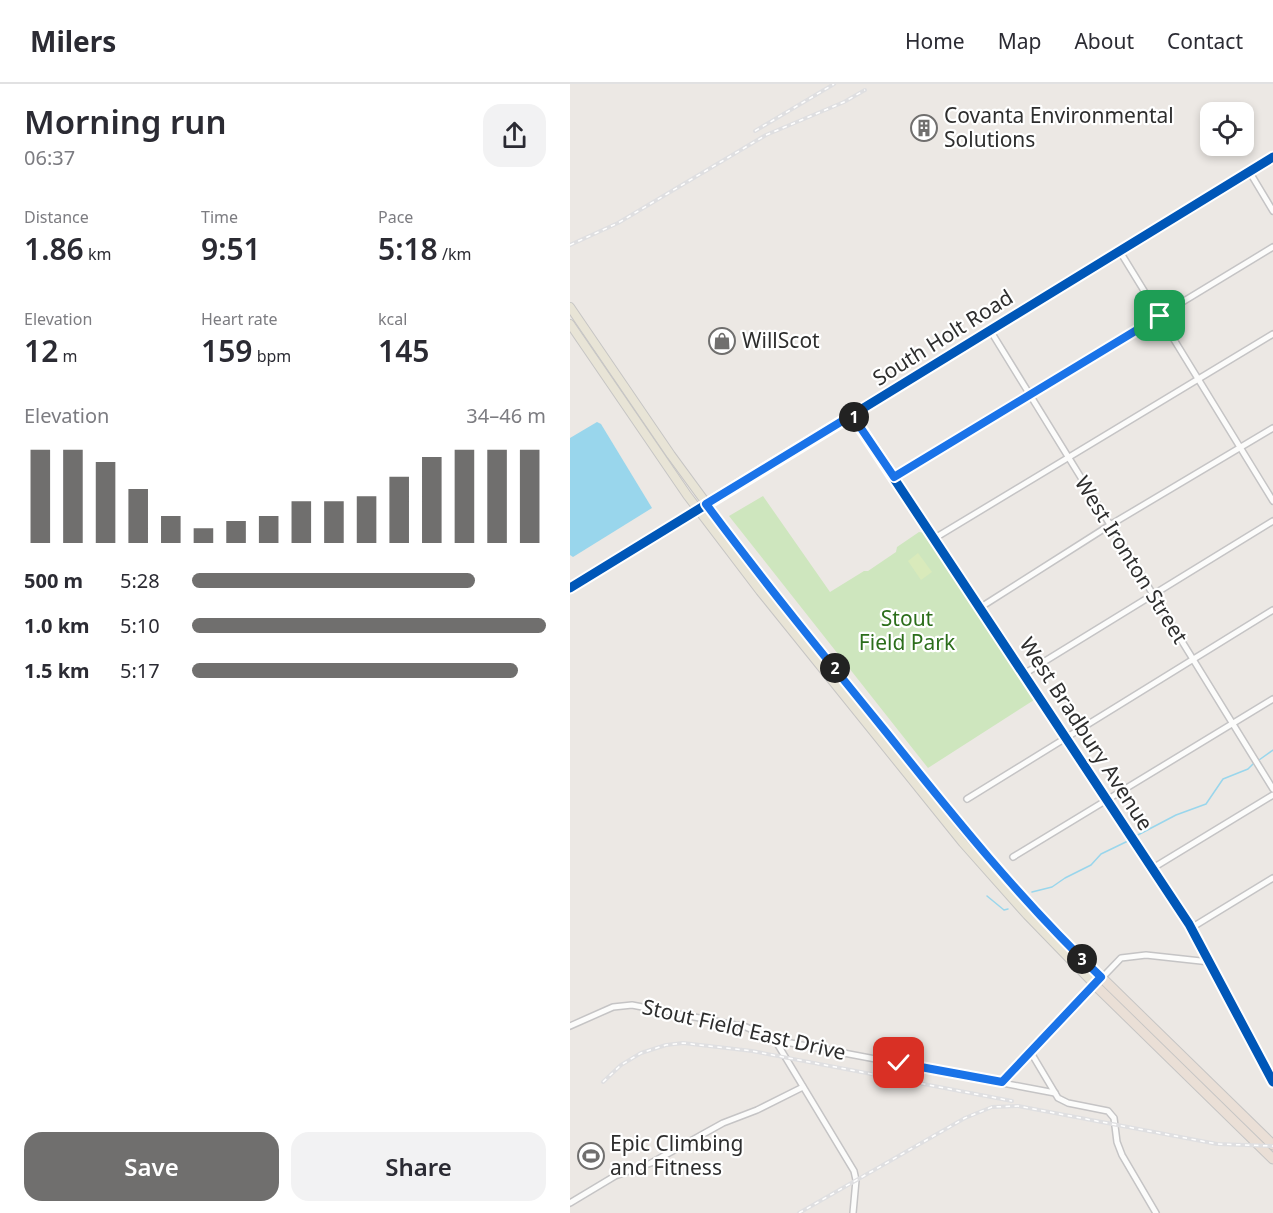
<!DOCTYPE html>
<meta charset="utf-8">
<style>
:root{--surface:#fff;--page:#f2f2f3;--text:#2b2b33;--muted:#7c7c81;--line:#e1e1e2;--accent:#706f6e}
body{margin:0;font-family:"Noto Sans",sans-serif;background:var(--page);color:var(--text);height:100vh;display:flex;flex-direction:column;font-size:22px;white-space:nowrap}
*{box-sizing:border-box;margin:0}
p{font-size:20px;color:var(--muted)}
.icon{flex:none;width:33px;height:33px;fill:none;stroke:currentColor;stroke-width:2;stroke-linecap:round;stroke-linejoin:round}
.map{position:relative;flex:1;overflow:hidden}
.side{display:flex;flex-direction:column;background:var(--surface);width:570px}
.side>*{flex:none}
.tools{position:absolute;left:630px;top:18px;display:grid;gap:12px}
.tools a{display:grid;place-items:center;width:54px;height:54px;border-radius:12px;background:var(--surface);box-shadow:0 3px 9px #0003;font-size:30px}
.pin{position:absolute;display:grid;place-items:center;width:51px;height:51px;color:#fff;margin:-26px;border-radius:12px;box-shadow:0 3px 9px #0006}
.km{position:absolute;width:30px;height:30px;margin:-15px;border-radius:50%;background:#222;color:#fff;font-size:16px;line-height:30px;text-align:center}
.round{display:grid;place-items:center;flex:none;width:63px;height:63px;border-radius:18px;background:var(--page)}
.headline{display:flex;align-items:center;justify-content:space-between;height:102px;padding:0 24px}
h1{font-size:33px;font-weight:600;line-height:45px}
.stats{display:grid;grid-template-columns:repeat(3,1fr);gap:9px;height:102px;padding:6px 24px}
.stats div{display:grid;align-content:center}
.stats b{font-size:30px;font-weight:600}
.stats small{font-size:16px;font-weight:400}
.stats p{font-size:16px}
.chart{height:168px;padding:12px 24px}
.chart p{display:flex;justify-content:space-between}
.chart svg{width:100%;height:108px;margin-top:6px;stroke:var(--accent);stroke-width:6}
.primary-button{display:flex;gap:12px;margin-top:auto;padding:12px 24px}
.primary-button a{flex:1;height:69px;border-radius:18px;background:var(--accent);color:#fff;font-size:24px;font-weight:600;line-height:69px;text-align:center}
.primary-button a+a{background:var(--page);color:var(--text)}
ul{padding:0 24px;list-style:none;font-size:20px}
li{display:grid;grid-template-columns:96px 72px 1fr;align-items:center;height:45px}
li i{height:15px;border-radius:8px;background:var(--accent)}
header{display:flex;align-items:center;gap:36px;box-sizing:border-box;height:84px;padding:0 30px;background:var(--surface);border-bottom:2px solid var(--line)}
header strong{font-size:28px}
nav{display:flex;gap:33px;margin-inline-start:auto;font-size:21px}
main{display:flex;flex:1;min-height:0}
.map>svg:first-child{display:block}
.green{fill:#cee6be}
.pitch{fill:#d9eabb}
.water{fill:#99d6ec}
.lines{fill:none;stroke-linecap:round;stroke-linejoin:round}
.stream{stroke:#99d6ec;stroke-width:1.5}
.minor-casing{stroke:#c5c4c5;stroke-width:8}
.primary-casing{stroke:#c6c5c4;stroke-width:10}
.motorway-casing{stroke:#c6c5c4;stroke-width:11}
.minor{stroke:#fcfcfb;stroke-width:5}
.primary{stroke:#e8e4d6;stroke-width:8}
.motorway{stroke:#eadfd6;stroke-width:9}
.rail-casing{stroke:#dfdfe1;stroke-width:4}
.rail{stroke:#fff;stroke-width:1.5;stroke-dasharray:4.5;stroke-linecap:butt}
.cycleway-casing{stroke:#fff;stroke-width:13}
.cycleway{stroke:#0057b8;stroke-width:9}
.route-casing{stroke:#fff;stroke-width:12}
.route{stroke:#1a73e8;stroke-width:8}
.labels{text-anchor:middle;stroke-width:4.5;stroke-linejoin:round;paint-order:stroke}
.poi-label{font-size:21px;fill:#2e2e2e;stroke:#fff;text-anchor:start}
.street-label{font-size:21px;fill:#2e2e2e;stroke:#fff}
.park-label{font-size:21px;fill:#2c6e1b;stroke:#fff}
</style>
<header>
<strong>Milers</strong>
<nav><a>Home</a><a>Map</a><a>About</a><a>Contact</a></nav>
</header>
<main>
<section class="side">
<div class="headline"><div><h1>Morning run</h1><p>06:37</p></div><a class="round"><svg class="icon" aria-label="share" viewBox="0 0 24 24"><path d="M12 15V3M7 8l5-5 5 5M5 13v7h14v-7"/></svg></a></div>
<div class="stats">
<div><p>Distance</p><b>1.86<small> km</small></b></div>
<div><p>Time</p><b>9:51</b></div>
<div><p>Pace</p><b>5:18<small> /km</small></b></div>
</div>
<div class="stats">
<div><p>Elevation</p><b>12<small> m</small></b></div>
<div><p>Heart rate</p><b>159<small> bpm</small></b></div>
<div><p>kcal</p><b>145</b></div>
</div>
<div class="chart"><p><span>Elevation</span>34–46 m</p>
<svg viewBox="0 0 160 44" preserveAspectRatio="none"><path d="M5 44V6M15 44V6M25 44V11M35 44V22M45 44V33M55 44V38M65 44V35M75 44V33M85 44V27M95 44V27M105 44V25M115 44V17M125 44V9M135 44V6M145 44V6M155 44V6"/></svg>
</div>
<ul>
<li><b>500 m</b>5:28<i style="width:80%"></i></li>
<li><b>1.0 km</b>5:10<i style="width:100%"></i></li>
<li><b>1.5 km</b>5:17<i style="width:92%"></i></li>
</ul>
<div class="primary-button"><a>Save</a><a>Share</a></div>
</section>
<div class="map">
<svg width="703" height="1129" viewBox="0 0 703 1129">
<rect width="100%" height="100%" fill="#ece8e4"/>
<polygon class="green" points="193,412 260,508 294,487 298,487 326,468 327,463 349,448 355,449 464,616 358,684 159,432"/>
<polygon class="pitch" points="348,469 362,488 351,496 338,477"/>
<polygon class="water" points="27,338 31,340 82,424 3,473 0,471 0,354"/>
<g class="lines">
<g class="stream">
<polyline points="689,676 703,666"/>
<polyline points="564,753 606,731 636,720 653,695 678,685 683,680"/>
<polyline points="462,808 482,803 495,794 521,781 531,770 560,756"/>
<polyline points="417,812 434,826 438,825"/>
</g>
<defs>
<g id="minor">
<polyline points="679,87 703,127"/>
<polyline points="549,166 703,417"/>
<polyline points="420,246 703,705"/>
<polyline points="282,331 619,840 703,998"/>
<polyline points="324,393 703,163"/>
<polyline points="365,454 703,250"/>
<polyline points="411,523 540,441 703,344"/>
<polyline points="454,590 703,437"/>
<polyline points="397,715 703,526"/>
<polyline points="443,773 703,615"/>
<polyline points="583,784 703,711"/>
<polyline points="621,844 703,794"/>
<polyline points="0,942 43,923 62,921 176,943 205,956 485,1009"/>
<polyline points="205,956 284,1087 286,1096 283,1129"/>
<polyline points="460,967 488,1014 498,1019 538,1027 544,1034 547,1058 552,1071 586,1129"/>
<polyline points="432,998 551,874 576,871 640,878"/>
<polyline points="0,1119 45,1092 81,1079 153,1039 187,1026 233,1003"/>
</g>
<g id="primary">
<polyline points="0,223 101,371 181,480 402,755 486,849 531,893"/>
<polyline points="0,240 117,411 190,507 393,759 457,831 524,900"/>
<polyline points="0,504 703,73"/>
</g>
<g id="motorway">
<polyline points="531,893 703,1061"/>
<polyline points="524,900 703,1075"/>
</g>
</defs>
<use href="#minor" class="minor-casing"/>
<use href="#primary" class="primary-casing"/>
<use href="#motorway" class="motorway-casing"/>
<use href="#minor" class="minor"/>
<use href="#primary" class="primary"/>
<use href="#motorway" class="motorway"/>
<defs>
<g id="rail">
<polyline points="185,47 264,0"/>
<polyline points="0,161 48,139 196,51 274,18 295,6"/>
<polyline points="33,998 51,981 71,969 96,961 113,959 182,967 442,1017"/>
<polyline points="229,1129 395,1034 422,1023 448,1022 647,1060 703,1062"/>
</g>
</defs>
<use href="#rail" class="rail-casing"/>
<use href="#rail" class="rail"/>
<defs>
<g id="cycleway">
<polyline points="282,331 619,840 703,998"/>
<polyline points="0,504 703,73"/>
</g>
</defs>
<use href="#cycleway" class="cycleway-casing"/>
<use href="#cycleway" class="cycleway"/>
</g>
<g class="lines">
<defs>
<path id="route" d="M329,979L432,998L531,893C452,818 384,733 316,648C255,573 194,498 136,420L282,331L324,393L590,232"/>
</defs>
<use href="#route" class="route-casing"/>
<use href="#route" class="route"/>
</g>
<defs>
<symbol id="building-ring" viewBox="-11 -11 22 22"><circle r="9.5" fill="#fff" stroke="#706f6e" stroke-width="1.5"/><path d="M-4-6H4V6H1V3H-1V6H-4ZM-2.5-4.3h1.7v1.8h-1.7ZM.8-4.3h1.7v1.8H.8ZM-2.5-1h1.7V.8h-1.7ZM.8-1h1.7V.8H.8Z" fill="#706f6e"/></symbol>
<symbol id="shop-ring" viewBox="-11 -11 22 22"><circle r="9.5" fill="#fff" stroke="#706f6e" stroke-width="1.5"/><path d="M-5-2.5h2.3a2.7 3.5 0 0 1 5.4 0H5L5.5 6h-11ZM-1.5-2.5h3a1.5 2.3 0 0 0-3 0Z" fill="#706f6e"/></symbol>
<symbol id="stadium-ring" viewBox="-11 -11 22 22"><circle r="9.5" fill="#fff" stroke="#706f6e" stroke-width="1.5"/><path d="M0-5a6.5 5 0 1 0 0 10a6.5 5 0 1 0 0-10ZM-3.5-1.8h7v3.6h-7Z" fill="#706f6e"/></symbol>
</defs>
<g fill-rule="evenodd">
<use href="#building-ring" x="339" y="29" width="30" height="30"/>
<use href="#shop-ring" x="137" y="242" width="30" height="30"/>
<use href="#stadium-ring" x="6" y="1057" width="30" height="30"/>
</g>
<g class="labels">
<g class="poi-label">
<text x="374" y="39">Covanta Environmental<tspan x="374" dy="24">Solutions</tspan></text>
<text x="172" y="264">WillScot</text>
<text x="40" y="1067">Epic Climbing<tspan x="40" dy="24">and Fitness</tspan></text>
</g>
<g class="street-label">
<text transform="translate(373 254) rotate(-32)" y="7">South Holt Road</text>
<text transform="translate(561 476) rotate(58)" y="7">West Ironton Street</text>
<text transform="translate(516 650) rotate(57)" y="7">West Bradbury Avenue</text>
<text transform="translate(174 946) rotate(13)" y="7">Stout Field East Drive</text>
</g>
<g class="park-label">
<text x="337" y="542">Stout<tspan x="337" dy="24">Field Park</tspan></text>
</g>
</g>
</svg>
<div class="tools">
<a><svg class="icon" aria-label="locate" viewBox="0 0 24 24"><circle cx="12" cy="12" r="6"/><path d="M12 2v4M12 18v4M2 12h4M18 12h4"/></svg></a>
</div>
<div class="pin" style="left:590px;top:232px;background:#1e9e55"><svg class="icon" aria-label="arrive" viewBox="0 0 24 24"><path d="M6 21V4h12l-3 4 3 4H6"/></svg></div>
<div class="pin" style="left:329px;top:979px;background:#d93025"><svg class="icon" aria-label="check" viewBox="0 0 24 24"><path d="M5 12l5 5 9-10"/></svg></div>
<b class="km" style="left:284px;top:333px">1</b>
<b class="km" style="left:265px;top:584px">2</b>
<b class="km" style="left:512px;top:875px">3</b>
</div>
</main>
